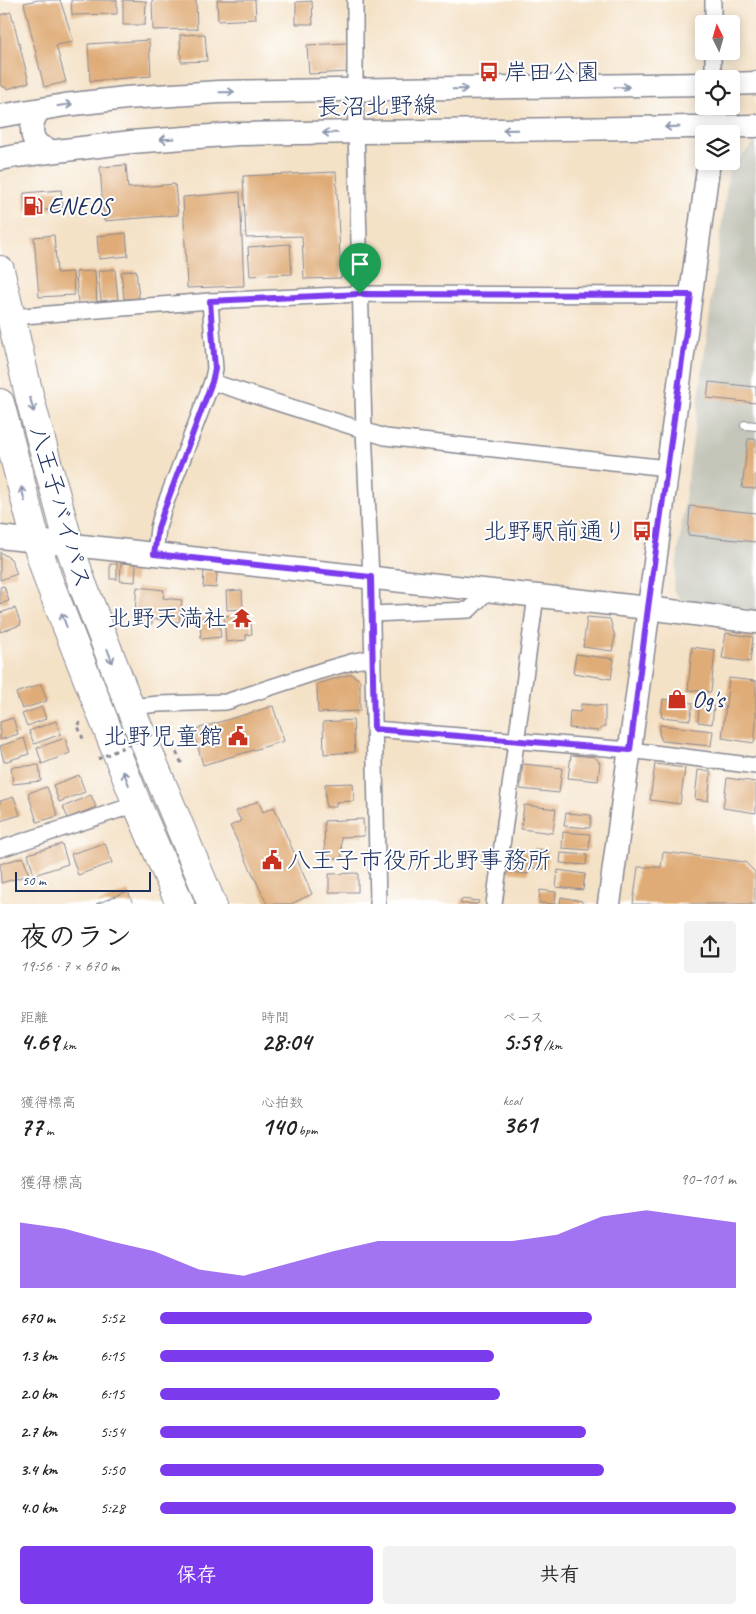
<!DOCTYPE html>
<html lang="ja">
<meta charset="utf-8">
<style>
:root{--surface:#fff;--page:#f2f2f2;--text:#222;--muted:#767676;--accent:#7c3aed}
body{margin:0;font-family:Caveat,"Klee One",sans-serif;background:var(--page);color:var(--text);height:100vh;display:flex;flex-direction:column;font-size:19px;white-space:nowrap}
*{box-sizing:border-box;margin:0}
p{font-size:16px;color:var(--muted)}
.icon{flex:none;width:28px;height:28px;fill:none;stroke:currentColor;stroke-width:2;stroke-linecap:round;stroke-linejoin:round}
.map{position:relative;height:904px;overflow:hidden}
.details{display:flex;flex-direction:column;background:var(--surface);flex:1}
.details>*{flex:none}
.needle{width:32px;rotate:355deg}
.controls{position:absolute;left:695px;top:15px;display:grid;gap:10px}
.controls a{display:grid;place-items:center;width:45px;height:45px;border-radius:5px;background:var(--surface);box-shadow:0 2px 12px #0003;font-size:25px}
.scale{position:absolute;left:15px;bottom:12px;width:136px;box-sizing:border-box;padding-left:5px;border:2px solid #1b2f5e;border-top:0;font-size:14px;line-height:18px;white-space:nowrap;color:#1b2f5e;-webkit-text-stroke:4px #fff;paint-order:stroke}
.pin{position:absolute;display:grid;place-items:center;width:42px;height:42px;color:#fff;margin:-51px -21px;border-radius:50% 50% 50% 0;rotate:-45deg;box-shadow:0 0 5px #0007}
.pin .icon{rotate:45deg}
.round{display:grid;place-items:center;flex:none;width:52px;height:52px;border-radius:5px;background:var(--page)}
.headline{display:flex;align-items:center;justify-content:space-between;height:85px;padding:0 20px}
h1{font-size:28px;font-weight:800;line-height:38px}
.figures{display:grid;grid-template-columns:repeat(3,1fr);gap:8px;height:85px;padding:5px 20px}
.figures div{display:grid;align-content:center}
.figures b{font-size:25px;font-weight:800}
.figures small{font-size:14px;font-weight:400}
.figures p{font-size:14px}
.chart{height:140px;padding:10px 20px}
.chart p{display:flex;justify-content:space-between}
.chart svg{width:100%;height:90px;margin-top:5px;fill:var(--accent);opacity:.7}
.button{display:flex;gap:10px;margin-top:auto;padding:10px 20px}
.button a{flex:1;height:58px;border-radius:5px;background:var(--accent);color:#fff;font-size:20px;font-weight:800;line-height:58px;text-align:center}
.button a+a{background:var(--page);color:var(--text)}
ul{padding:0 20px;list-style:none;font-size:16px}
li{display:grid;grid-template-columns:80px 60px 1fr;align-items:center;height:38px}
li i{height:12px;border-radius:6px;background:var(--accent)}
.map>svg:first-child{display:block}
.industrial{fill:#c4c5b9}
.building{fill:#dfac77}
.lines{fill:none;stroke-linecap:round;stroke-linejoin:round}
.lane-casing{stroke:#888892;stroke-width:10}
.street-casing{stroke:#888892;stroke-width:18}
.secondary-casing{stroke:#888892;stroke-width:25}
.highway-casing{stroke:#888892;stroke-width:30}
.path{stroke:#888892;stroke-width:3;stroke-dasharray:4 4;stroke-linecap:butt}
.lane{stroke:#fff;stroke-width:8}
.street{stroke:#fff;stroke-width:15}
.secondary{stroke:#fff;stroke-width:22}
.highway{stroke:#fff;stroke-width:28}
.path-bridge{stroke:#888892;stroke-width:3;stroke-dasharray:4 4;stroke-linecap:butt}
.oneway{stroke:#8d97ae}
.route-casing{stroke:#fff;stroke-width:10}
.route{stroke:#7c3aed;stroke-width:6}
.labels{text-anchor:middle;stroke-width:4;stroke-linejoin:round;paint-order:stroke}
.poi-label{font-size:24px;fill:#1b2f5e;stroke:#fff;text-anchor:start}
.street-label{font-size:24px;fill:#1b2f5e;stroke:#fff}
</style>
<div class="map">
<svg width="756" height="904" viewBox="0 0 756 904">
<rect width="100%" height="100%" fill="#fff"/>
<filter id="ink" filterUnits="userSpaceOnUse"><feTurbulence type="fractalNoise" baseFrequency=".02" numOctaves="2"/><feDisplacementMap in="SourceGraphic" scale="10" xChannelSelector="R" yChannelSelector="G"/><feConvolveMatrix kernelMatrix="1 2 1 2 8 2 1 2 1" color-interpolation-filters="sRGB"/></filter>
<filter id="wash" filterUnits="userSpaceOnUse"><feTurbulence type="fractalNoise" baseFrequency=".0096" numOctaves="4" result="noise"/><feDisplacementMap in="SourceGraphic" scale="20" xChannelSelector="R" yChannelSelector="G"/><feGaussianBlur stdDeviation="1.12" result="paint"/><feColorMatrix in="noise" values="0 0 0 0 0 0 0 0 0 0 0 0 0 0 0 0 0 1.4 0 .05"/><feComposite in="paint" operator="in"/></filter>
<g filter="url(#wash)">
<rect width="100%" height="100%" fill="#f4e2c7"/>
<polygon class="industrial" points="754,143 756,143 756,610 681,600 673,590 729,170"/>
<g id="blocks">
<g class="building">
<polygon points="38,0 60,0 74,42 56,45 66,82 44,87 24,3"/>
<polygon points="71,0 117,0 117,14 72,15"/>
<polygon points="123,0 146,1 145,25 123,25"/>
<polygon points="152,0 196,0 197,29 153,30"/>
<polygon points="217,0 255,0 256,19 218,21"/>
<polygon points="312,1 313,24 296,24 296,2"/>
<polygon points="11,12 29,82 8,89 0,85 0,15"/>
<polygon points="205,34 207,61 181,62 180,35"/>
<polygon points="149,40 151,76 90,81 88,44"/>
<polygon points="347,43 348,72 309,74 307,45"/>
<polygon points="126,165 128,188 175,184 178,215 104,221 100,167"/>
<polygon points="336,172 341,278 304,279 302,236 246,238 243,176"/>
<polygon points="61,190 63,209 25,211 24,193"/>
<polygon points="240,192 244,286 187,288 183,197"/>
<polygon points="126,233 128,256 99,259 97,236"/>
<polygon points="54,235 57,273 73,272 74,295 39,297 34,237"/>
<polygon points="290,244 292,274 250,276 248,247"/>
<polygon points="115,269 118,299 101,301 98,271"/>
<polygon points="136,270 139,298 124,299 121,272"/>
<polygon points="95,271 97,303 78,304 76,272"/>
<polygon points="709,382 756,387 756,403 707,398"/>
<polygon points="748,439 756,439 756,489 742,488"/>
<polygon points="690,506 756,513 756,542 688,535"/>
<polygon points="0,552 11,559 17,574 0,580"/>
<polygon points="121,563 136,564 135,582 120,581"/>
<rect x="110" y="564" width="7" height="15"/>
<polygon points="204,571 217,572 216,588 203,587"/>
<polygon points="4,586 9,601 0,604 0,587"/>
<polygon points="137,587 164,590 163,598 182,600 179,622 152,619 152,624 134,622"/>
<polygon points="242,590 243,609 227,610 226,591"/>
<polygon points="15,608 21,625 0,632 0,613"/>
<polygon points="244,614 245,622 251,622 252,634 246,635 246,640 226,642 224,616"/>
<polygon points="219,616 221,637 201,639 200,618"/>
<polygon points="587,617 610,619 615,637 612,651 583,647"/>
<polygon points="726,633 753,637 750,662 722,658"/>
<polygon points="692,647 715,650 711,692 688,690"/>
<polygon points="576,654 614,659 611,679 573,673"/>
<polygon points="351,674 360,680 360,711 318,713 317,684"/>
<polygon points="729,678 756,681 756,724 754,743 722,738"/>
<polygon points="41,684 47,701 22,709 16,693"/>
<polygon points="663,699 693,703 690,720 661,717"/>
<polygon points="581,704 605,706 605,726 598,731 569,728 570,711 580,712"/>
<polygon points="699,705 714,706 712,724 698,722"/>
<polygon points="273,706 284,741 203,765 193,730"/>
<polygon points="42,707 46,719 27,726 22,714"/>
<polygon points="13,718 18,734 0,740 0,722"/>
<polygon points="353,720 355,752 324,754 323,722"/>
<polygon points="56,721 61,734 34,744 29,731"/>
<polygon points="660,725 713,731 711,746 662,741 659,734"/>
<polygon points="24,738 29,754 4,762 0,746"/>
<polygon points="65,738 70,753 42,764 37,748"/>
<polygon points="571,755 595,757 600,763 598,781 568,778"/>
<polygon points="523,764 562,768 559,793 520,789"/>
<polygon points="655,764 685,768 680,804 650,800"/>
<polygon points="39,765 41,781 13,784 11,767"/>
<polygon points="698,770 711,772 708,801 695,799"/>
<polygon points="79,775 85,792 59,802 53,785"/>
<polygon points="727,778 756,782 756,813 723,808"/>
<polygon points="353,783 354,801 336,802 336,807 326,807 325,784"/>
<polygon points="47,787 58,816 37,822 28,793"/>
<polygon points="91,795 96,807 68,818 63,807"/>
<polygon points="14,797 20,815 0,821 0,801"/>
<polygon points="258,801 263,812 274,807 312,894 291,904 267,904 230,826 241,821 236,811"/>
<polygon points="524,805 556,809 553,833 521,829"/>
<polygon points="566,813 591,815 590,828 564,826"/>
<polygon points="363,819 364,836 341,837 342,858 325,859 324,821"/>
<polygon points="563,832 590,834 589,850 562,848"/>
<polygon points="105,843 112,863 78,875 71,854"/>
<polygon points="62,844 68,864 34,875 28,854"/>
<polygon points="535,849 548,850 547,869 533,868"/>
<polygon points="510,850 530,852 528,874 508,872"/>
<polygon points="663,852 745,862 755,872 755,904 633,904 638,867 661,867"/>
<polygon points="561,853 587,855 586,865 560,863"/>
<polygon points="23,857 29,875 1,883 0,864"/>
<polygon points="558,870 585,874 583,890 556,887"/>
<polygon points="358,873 358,892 329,892 329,874"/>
<polygon points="540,890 556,892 555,904 539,903"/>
<polygon points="128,891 133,904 96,904"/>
<polygon points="561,897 582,901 582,904 560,904"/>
<polygon points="461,899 479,901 478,904 461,904"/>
</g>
</g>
</g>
<g filter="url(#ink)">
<use href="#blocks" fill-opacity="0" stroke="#888892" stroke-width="1"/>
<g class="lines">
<defs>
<polyline id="lane" points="745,425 756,426"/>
<g id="street">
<polyline points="355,0 355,91 364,430 371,577 378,904"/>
<polyline points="713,0 713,24"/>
<polyline points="713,51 713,79"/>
<polyline points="11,317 210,301 360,294 691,295"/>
<polyline points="212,382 385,437 667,468"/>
<polyline points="155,554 158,528 163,510 212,382 215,369 210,301"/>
<polyline points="371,614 469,610 488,591"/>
<polyline points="130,707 159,704 226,702 320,671 355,661 372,658"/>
<polyline points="374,729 630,750 756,766"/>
<polyline points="0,849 137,804"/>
<polyline points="494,904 536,596"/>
</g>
<g id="secondary">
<polyline points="731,84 756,83"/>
<path d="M40,110C31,119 28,137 40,146C43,148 48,150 51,151"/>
<polyline points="0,116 65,105 126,98 219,92 704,84"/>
<polyline points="0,159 16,156 131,142 238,134 756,126"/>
<polyline points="0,537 648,608 756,622"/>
<polyline points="609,904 709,161"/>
</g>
<g id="highway">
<polyline points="0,270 30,399 69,544 82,583 130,707 212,904"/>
<polyline points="0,403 36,541 48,579 137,804 180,904"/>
</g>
</defs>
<use href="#lane" class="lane-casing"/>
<use href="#street" class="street-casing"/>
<use href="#secondary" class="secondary-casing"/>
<use href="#highway" class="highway-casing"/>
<g class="path">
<polyline points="81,723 77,724 84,741"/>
<polyline points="173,745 181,762 177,764"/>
</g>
<use href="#lane" class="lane"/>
<use href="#street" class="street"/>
<use href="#secondary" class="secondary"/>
<use href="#highway" class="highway"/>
<polyline class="path-bridge" points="98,759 161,730"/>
</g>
<defs><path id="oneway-shaft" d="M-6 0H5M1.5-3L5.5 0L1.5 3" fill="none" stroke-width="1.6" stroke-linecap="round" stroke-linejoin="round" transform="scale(1.25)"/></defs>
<g class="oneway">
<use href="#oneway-shaft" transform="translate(622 87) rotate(-1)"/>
<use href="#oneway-shaft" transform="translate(460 89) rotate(-1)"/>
<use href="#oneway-shaft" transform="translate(227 92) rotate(-1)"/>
<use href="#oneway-shaft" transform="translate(65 105) rotate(-8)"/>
<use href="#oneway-shaft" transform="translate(672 127) rotate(179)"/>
<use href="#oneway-shaft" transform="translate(510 130) rotate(179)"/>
<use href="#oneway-shaft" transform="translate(330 133) rotate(179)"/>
<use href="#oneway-shaft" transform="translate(167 139) rotate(176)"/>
<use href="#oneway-shaft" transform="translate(32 405) rotate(76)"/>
<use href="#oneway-shaft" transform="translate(23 494) rotate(-104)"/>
<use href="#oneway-shaft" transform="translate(64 620) rotate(-111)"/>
<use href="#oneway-shaft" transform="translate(110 656) rotate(69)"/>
<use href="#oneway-shaft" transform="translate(126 778) rotate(-112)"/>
</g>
</g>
<g class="lines" filter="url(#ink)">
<defs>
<polygon id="route" points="360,294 691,295 648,608 630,750 374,729 371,577 154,554 158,528 164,510 212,382 215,369 210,301"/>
</defs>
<use href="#route" class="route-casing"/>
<use href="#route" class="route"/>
</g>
<defs>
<symbol id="bus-bare" viewBox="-9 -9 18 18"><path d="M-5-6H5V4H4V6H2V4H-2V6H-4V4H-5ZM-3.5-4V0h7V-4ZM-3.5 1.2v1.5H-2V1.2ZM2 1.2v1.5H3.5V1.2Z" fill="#c8321e" stroke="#fff" stroke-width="2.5" paint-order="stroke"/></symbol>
<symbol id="fuel-bare" viewBox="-9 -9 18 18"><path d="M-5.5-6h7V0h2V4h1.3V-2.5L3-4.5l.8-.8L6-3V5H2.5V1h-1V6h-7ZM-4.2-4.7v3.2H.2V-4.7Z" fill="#c8321e" stroke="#fff" stroke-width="2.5" paint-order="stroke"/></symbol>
<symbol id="temple-bare" viewBox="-9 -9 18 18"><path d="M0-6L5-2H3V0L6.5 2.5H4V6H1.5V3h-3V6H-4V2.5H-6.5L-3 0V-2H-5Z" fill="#c8321e" stroke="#fff" stroke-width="2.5" paint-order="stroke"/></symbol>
<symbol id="shop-bare" viewBox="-9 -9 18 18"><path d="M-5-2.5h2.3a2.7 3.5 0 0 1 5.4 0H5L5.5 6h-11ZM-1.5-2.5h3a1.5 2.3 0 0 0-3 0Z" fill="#c8321e" stroke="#fff" stroke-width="2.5" paint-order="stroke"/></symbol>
<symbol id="civic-bare" viewBox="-9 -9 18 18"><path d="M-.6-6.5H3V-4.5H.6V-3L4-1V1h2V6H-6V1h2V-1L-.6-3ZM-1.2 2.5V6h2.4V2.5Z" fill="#c8321e" stroke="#fff" stroke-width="2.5" paint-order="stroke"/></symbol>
</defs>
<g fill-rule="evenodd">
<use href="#bus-bare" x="475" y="58" width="28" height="28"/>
<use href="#fuel-bare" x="19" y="192" width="28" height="28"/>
<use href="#bus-bare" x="628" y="517" width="28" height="28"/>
<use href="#temple-bare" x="228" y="604" width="28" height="28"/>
<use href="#shop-bare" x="663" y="685" width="28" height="28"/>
<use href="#civic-bare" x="224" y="722" width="28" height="28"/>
<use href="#civic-bare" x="258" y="846" width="28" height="28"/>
</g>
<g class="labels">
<g class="poi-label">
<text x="504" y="80">岸田公園</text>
<text x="48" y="214">ENEOS</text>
<text x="627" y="539" text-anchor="end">北野駅前通り</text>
<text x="227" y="626" text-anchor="end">北野天満社</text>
<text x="692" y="707">Og's</text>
<text x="223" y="744" text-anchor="end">北野児童館</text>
<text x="287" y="868">八王子市役所北野事務所</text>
</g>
<g class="street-label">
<text transform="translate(377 106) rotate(-1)" y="8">長沼北野線</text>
<text transform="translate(61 507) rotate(74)" y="8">八王子バイパス</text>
</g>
</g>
</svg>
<div class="controls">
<a><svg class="needle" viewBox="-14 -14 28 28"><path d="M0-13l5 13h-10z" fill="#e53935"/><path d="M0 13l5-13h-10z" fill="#767676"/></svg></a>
<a><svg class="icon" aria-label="locate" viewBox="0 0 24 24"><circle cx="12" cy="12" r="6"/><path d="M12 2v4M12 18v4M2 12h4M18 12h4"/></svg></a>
<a><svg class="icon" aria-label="layers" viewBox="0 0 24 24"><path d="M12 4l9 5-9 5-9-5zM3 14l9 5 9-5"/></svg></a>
</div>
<div class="scale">50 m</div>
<div class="pin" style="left:360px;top:294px;background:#1e9e55"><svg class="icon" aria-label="arrive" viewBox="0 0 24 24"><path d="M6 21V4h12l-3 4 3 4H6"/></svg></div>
</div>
<section class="details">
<div class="headline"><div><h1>夜のラン</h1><p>19:56 · 7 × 670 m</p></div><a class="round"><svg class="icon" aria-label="share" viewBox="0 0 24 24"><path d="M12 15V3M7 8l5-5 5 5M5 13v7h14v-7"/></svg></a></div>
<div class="figures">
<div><p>距離</p><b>4.69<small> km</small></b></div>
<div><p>時間</p><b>28:04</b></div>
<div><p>ペース</p><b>5:59<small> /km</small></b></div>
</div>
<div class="figures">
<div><p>獲得標高</p><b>77<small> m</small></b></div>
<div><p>心拍数</p><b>140<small> bpm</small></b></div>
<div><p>kcal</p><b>361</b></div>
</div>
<div class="chart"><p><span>獲得標高</span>90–101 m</p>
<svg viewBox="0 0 160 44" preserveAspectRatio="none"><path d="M0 44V12L10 15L20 21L30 26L40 35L50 38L60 32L70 26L80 21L90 21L100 21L110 21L120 18L130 9L140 6L150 9L160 12V44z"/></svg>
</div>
<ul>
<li><b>670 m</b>5:52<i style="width:75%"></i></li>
<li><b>1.3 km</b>6:15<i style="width:58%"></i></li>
<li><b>2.0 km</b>6:15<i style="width:59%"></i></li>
<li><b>2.7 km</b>5:54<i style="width:74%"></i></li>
<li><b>3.4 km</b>5:50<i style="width:77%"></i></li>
<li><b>4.0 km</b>5:28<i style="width:100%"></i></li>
</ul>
<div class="button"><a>保存</a><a>共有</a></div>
</section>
